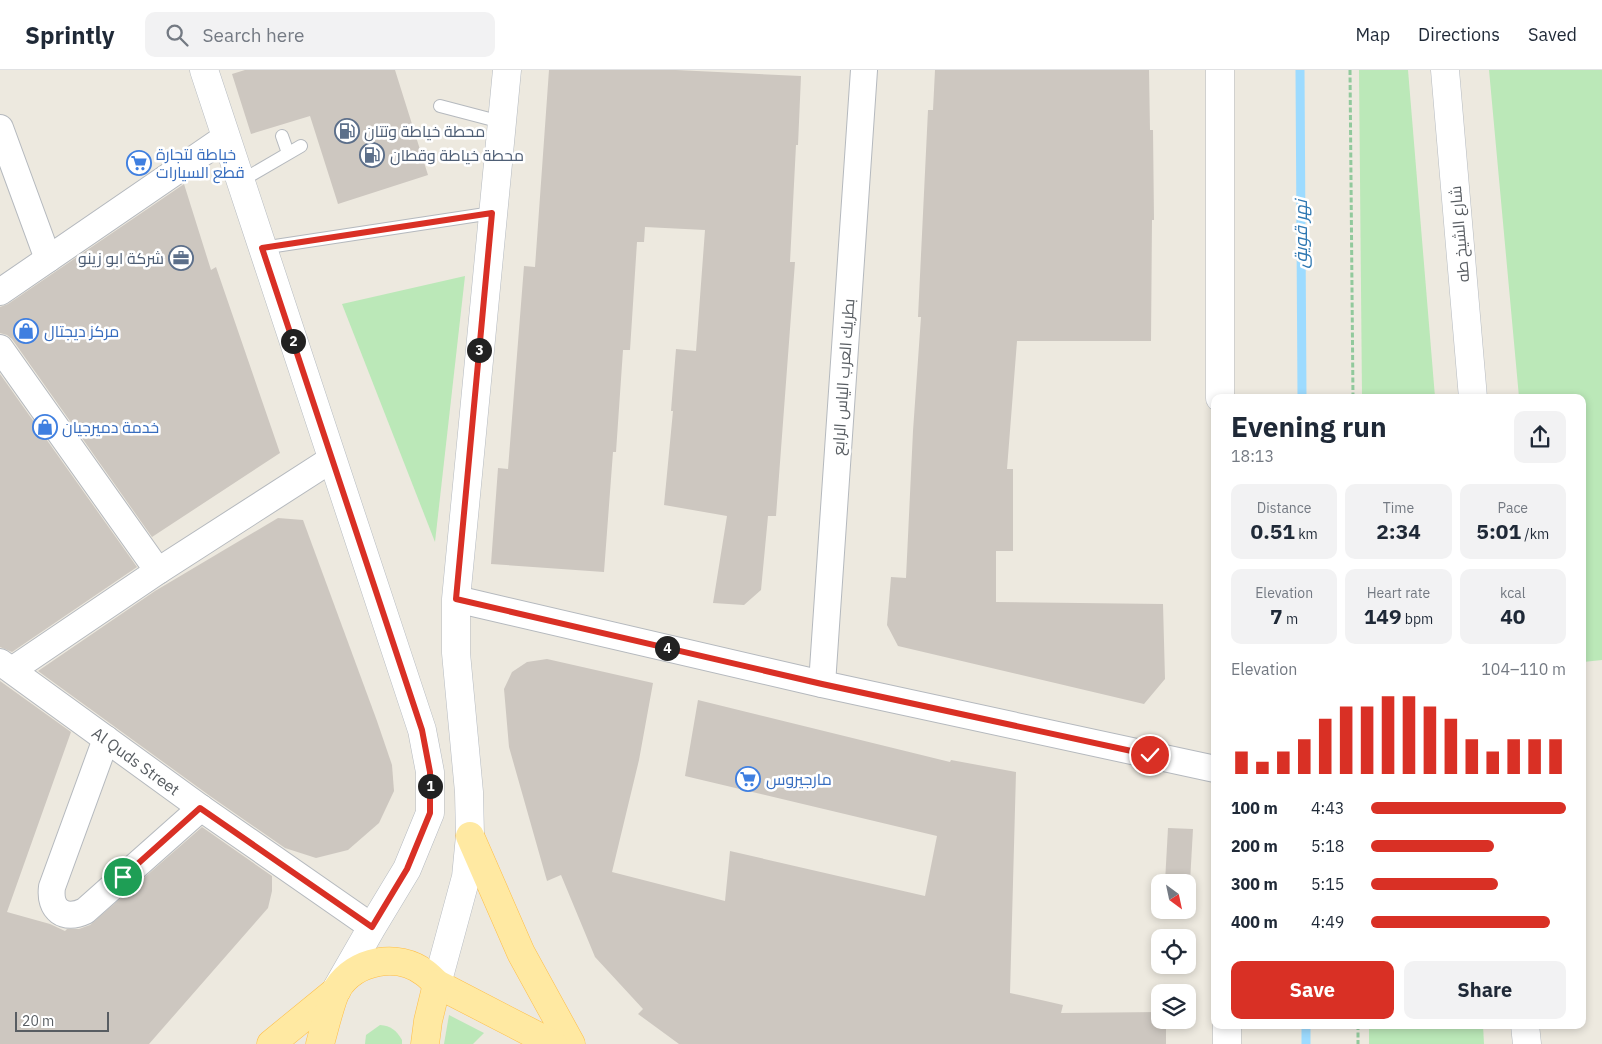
<!DOCTYPE html>
<meta charset="utf-8">
<style>
:root{--surface:#fff;--page:#f2f2f3;--text:#1f2937;--muted:#747a83;--line:#e0e1e3;--accent:#d93025}
body{margin:0;font-family:"IBM Plex Sans",Cairo,sans-serif;background:var(--page);color:var(--text);height:100vh;display:flex;flex-direction:column;font-size:19px;white-space:nowrap}
*{box-sizing:border-box;margin:0}
p{font-size:16px;color:var(--muted)}
.icon{flex:none;width:28px;height:28px;fill:none;stroke:currentColor;stroke-width:2;stroke-linecap:round;stroke-linejoin:round}
.map{position:relative;flex:1;overflow:hidden}
.drawer{position:absolute;left:1211px;top:324px;width:375px;height:635px;display:flex;flex-direction:column;background:var(--surface);border-radius:10px;box-shadow:0 2px 8px #0003}
.drawer>*{flex:none}
.needle{width:32px;rotate:147deg}
.buttons{position:absolute;left:1151px;top:804px;display:grid;gap:10px}
.buttons a{display:grid;place-items:center;width:45px;height:45px;border-radius:10px;background:var(--surface);box-shadow:0 2px 8px #0003;font-size:25px}
.scale{position:absolute;left:15px;bottom:12px;width:94px;box-sizing:border-box;padding-left:5px;border:2px solid #585d62;border-top:0;font-size:14px;line-height:18px;white-space:nowrap;color:#585d62;-webkit-text-stroke:4px #fff;paint-order:stroke}
.pin{position:absolute;display:grid;place-items:center;width:42px;height:42px;color:#fff;margin:-21px;border:2px solid #fff;border-radius:50%;box-shadow:0 1px 5px #0007}
.km{position:absolute;width:25px;height:25px;margin:-12px;border-radius:50%;background:#222;color:#fff;font-size:14px;line-height:25px;text-align:center}
.round{display:grid;place-items:center;flex:none;width:52px;height:52px;border-radius:10px;background:var(--page)}
.summary{display:flex;align-items:center;justify-content:space-between;height:85px;padding:0 20px}
h1{font-size:28px;font-weight:700;line-height:38px}
.metrics{display:grid;grid-template-columns:repeat(3,1fr);gap:8px;height:85px;padding:5px 20px}
.metrics div{display:grid;align-content:center;border-radius:10px;background:var(--page);text-align:center}
.metrics b{font-size:21px;font-weight:700}
.metrics small{font-size:14px;font-weight:400}
.metrics p{font-size:14px}
.chart{height:140px;padding:10px 20px}
.chart p{display:flex;justify-content:space-between}
.chart svg{width:100%;height:90px;margin-top:5px;stroke:var(--accent);stroke-width:6}
.cta{display:flex;gap:10px;margin-top:auto;padding:10px 20px}
.cta a{flex:1;height:58px;border-radius:10px;background:var(--accent);color:#fff;font-size:20px;font-weight:700;line-height:58px;text-align:center}
.cta a+a{background:var(--page);color:var(--text)}
ul{padding:0 20px;list-style:none;font-size:16px}
li{display:grid;grid-template-columns:80px 60px 1fr;align-items:center;height:38px}
li i{height:12px;border-radius:6px;background:var(--accent)}
header{display:flex;align-items:center;gap:30px;box-sizing:border-box;height:70px;padding:0 25px;background:var(--surface);border-bottom:1px solid var(--line)}
header strong{font-size:24px}
nav{display:flex;gap:28px;margin-inline-start:auto;font-size:18px}
.search{width:350px;height:45px;background:var(--page);display:flex;align-items:center;gap:12px;box-sizing:border-box;padding:0 18px;border-radius:10px;color:var(--muted);font-size:19px}
.map>svg:first-child{display:block}
.green{fill:#bbe8b8}
.lines{fill:none;stroke-linecap:round;stroke-linejoin:round}
.stream{stroke:#9ddbff;stroke-width:9}
.building{fill:#cdc7c0}
.service-casing{stroke:#b5b9be;stroke-width:14}
.minor-casing{stroke:#b5b9be;stroke-width:28}
.secondary-casing{stroke:#b5bac0;stroke-width:29}
.primary-casing{stroke:#ffbe46;stroke-width:29}
.path{stroke:#91c99c;stroke-width:3;stroke-dasharray:5 2.5;stroke-linecap:butt}
.service{stroke:#fff;stroke-width:12}
.minor{stroke:#fff;stroke-width:26}
.secondary{stroke:#fff;stroke-width:28}
.primary{stroke:#ffe9a2;stroke-width:28}
.route-casing{stroke:#fff;stroke-width:10}
.route{stroke:#d93025;stroke-width:6}
.labels{text-anchor:middle;stroke-width:5;stroke-linejoin:round;paint-order:stroke}
.service-label{font-size:16px;fill:#4e5e75;stroke:#fff;text-anchor:start}
.shop-label{font-size:16px;fill:#366cbe;stroke:#fff;text-anchor:start}
.street-label{font-size:16px;fill:#585d62;stroke:#fff}
.water-label{font-size:18px;font-style:italic;fill:#2f78b2;stroke:#fff}
</style>
<header>
<strong>Sprintly</strong>
<div class="search"><svg class="icon" aria-label="search" viewBox="0 0 24 24"><circle cx="10" cy="10" r="6"/><path d="M15 15l6 6"/></svg>Search here</div>
<nav><a>Map</a><a>Directions</a><a>Saved</a></nav>
</header>
<div class="map">
<svg width="1602" height="974" viewBox="0 0 1602 974">
<rect width="100%" height="100%" fill="#ede9df"/>
<g class="green">
<polygon points="1359,0 1408,0 1435,327 1362,327"/>
<polygon points="1489,0 1602,0 1602,590 1583,592 1582,328 1519,327"/>
<polygon points="465,206 435,472 342,234"/>
<polygon points="449,945 484,963 473,974 444,974"/>
<path d="M380,955C391,956 396,960 402,970V974H365L366,965Z"/>
<polygon points="1369,955 1483,955 1484,974 1369,974"/>
</g>
<g class="lines">
<g class="stream">
<polyline points="1300,0 1302,328"/>
<polyline points="1306,955 1306,974"/>
</g>
</g>
<g class="building">
<polygon points="245,0 395,0 428,105 338,134 310,46 251,64 232,4"/>
<polygon points="549,0 676,0 801,6 798,75 796,75 790,192 795,192 776,446 768,446 761,520 744,535 713,533 727,446 664,435 673,341 671,341 676,279 696,281 705,160 645,157 644,172 637,172 630,280 623,280 616,382 613,382 604,502 491,494 498,398 508,399 524,196 535,197"/>
<polygon points="935,0 1149,0 1150,60 1153,60 1154,150 1152,150 1151,271 1017,271 1007,399 1013,399 1013,481 996,481 996,532 1163,534 1165,609 1144,634 898,576 887,555 891,507 906,508 913,361 921,247 918,247 928,40 933,40"/>
<polygon points="184,114 211,200 216,197 280,383 152,467 12,269 7,265 0,263 0,237 8,234"/>
<polygon points="0,304 137,497 12,582 0,577"/>
<polygon points="278,448 303,450 377,651 392,695 394,721 379,753 348,780 316,788 285,778 210,726 38,601 155,521"/>
<polygon points="547,589 653,613 639,690 612,802 725,831 730,781 925,826 937,766 685,706 698,630 950,692 951,690 1016,702 1010,923 1063,935 1061,943 1160,942 1160,950 1166,950 1166,974 679,974 638,944 643,939 595,887 561,805 547,811 509,677 504,619 512,602 527,592"/>
<polygon points="0,611 71,662 7,842 50,854 65,861 67,859 79,859 90,855 202,757 272,806 272,821 268,838 149,974 0,974"/>
<polygon points="1168,758 1193,759 1190,812 1165,812"/>
</g>
<g class="lines">
<defs>
<g id="service">
<polyline points="440,36 501,52"/>
<polyline points="282,66 288,83"/>
<polyline points="241,111 301,76"/>
<polyline points="262,178 492,143"/>
</g>
<g id="minor">
<polyline points="0,58 48,189"/>
<polyline points="0,222 226,67"/>
<polyline points="0,278 158,501"/>
<polyline points="456,529 822,614 1215,699"/>
<polyline points="0,592 201,738 372,857"/>
<polyline points="12,600 158,501 332,389"/>
<polyline points="822,614 864,0"/>
<path d="M106,669L52,817C49,840 64,851 85,841L201,738"/>
</g>
<g id="secondary">
<polyline points="204,0 422,660 430,702 430,743 407,799 372,857 337,918"/>
<polyline points="1220,0 1220,328"/>
<polyline points="1445,0 1473,328"/>
<polyline points="437,914 466,807 470,766 469,722 456,583 456,529 507,0"/>
<polyline points="1227,955 1227,974"/>
<polyline points="1525,955 1527,974"/>
</g>
<g id="primary">
<polyline points="470,766 521,883 571,974"/>
<polyline points="271,974 337,920"/>
<path d="M320,974C324,960 331,930 337,919C355,890 398,882 425,903C429,906 433,910 437,914L553,974"/>
<polyline points="425,974 428,951 437,914"/>
</g>
</defs>
<use href="#service" class="service-casing"/>
<use href="#minor" class="minor-casing"/>
<use href="#secondary" class="secondary-casing"/>
<use href="#primary" class="primary-casing"/>
<g class="path">
<polyline points="1350,0 1353,328"/>
<polyline points="1358,955 1358,974"/>
</g>
<use href="#service" class="service"/>
<use href="#minor" class="minor"/>
<use href="#secondary" class="secondary"/>
<use href="#primary" class="primary"/>
</g>
<g class="lines">
<defs>
<polyline id="route" points="123,807 200,738 372,857 407,799 430,743 430,702 422,660 262,178 492,143 456,529 822,614 1150,685"/>
</defs>
<use href="#route" class="route-casing"/>
<use href="#route" class="route"/>
</g>
<defs>
<symbol id="fuel-ring" viewBox="-11 -11 22 22"><circle r="9.5" fill="#fff" stroke="#5c6f8a" stroke-width="1.5"/><path d="M-5.5-6h7V0h2V4h1.3V-2.5L3-4.5l.8-.8L6-3V5H2.5V1h-1V6h-7ZM-4.2-4.7v3.2H.2V-4.7Z" fill="#5c6f8a"/></symbol>
<symbol id="supermarket-ring" viewBox="-11 -11 22 22"><circle r="9.5" fill="#fff" stroke="#3f7fe0" stroke-width="1.5"/><path d="M-6-5.5h2.5l.6 2H6L4.5 2H-2.5L-4.4-4H-6ZM-1.5 3.2a1.3 1.3 0 1 0 .1 0ZM3 3.2a1.3 1.3 0 1 0 .1 0Z" fill="#3f7fe0"/></symbol>
<symbol id="office-ring" viewBox="-11 -11 22 22"><circle r="9.5" fill="#fff" stroke="#5c6f8a" stroke-width="1.5"/><path d="M-6-3h4V-5.5h4V-3h4V5H-6ZM-1-4.5V-3h2v-1.5ZM-6 0V1H6V0Z" fill="#5c6f8a"/></symbol>
<symbol id="shop-ring" viewBox="-11 -11 22 22"><circle r="9.5" fill="#fff" stroke="#3f7fe0" stroke-width="1.5"/><path d="M-5-2.5h2.3a2.7 3.5 0 0 1 5.4 0H5L5.5 6h-11ZM-1.5-2.5h3a1.5 2.3 0 0 0-3 0Z" fill="#3f7fe0"/></symbol>
</defs>
<g fill-rule="evenodd">
<use href="#fuel-ring" x="333" y="47" width="28" height="28"/>
<use href="#fuel-ring" x="358" y="71" width="28" height="28"/>
<use href="#supermarket-ring" x="125" y="79" width="28" height="28"/>
<use href="#office-ring" x="167" y="174" width="28" height="28"/>
<use href="#shop-ring" x="12" y="247" width="28" height="28"/>
<use href="#shop-ring" x="31" y="343" width="28" height="28"/>
<use href="#supermarket-ring" x="734" y="695" width="28" height="28"/>
</g>
<g class="labels">
<g class="service-label">
<text x="364" y="67">محطة خياطة وتتان</text>
<text x="390" y="91">محطة خياطة وقطان</text>
<text x="164" y="194" text-anchor="end">شركة ابو زينو</text>
</g>
<g class="shop-label">
<text x="156" y="90">خياطة لتجارة<tspan x="156" dy="18">قطع السيارات</tspan></text>
<text x="44" y="267">مركز ديجتال</text>
<text x="62" y="363">خدمة دميرجيان</text>
<text x="766" y="715">مارجيروس</text>
</g>
<g class="street-label">
<text transform="translate(1459 164) rotate(-95)" y="6">شارع الشيخ طه</text>
<text transform="translate(843 307) rotate(-86)" y="6">بطريك العرب الياس الرابع</text>
<text transform="translate(136 691) rotate(36)" y="6">Al Quds Street</text>
</g>
<g class="water-label">
<text transform="translate(1301 164) rotate(-90)" y="6">نهر قويق</text>
</g>
</g>
</svg>
<div class="buttons">
<a><svg class="needle" viewBox="-14 -14 28 28"><path d="M0-13l5 13h-10z" fill="#e53935"/><path d="M0 13l5-13h-10z" fill="#747a83"/></svg></a>
<a><svg class="icon" aria-label="locate" viewBox="0 0 24 24"><circle cx="12" cy="12" r="6"/><path d="M12 2v4M12 18v4M2 12h4M18 12h4"/></svg></a>
<a><svg class="icon" aria-label="layers" viewBox="0 0 24 24"><path d="M12 4l9 5-9 5-9-5zM3 14l9 5 9-5"/></svg></a>
</div>
<div class="scale">20 m</div>
<div class="pin" style="left:123px;top:807px;background:#1e9e55"><svg class="icon" aria-label="arrive" viewBox="0 0 24 24"><path d="M6 21V4h12l-3 4 3 4H6"/></svg></div>
<div class="pin" style="left:1150px;top:685px;background:#d93025"><svg class="icon" aria-label="check" viewBox="0 0 24 24"><path d="M5 12l5 5 9-10"/></svg></div>
<b class="km" style="left:430px;top:716px">1</b>
<b class="km" style="left:293px;top:271px">2</b>
<b class="km" style="left:479px;top:280px">3</b>
<b class="km" style="left:667px;top:578px">4</b>
<section class="drawer">
<div class="summary"><div><h1>Evening run</h1><p>18:13</p></div><a class="round"><svg class="icon" aria-label="share" viewBox="0 0 24 24"><path d="M12 15V3M7 8l5-5 5 5M5 13v7h14v-7"/></svg></a></div>
<div class="metrics">
<div><p>Distance</p><b>0.51<small> km</small></b></div>
<div><p>Time</p><b>2:34</b></div>
<div><p>Pace</p><b>5:01<small> /km</small></b></div>
</div>
<div class="metrics">
<div><p>Elevation</p><b>7<small> m</small></b></div>
<div><p>Heart rate</p><b>149<small> bpm</small></b></div>
<div><p>kcal</p><b>40</b></div>
</div>
<div class="chart"><p><span>Elevation</span>104–110 m</p>
<svg viewBox="0 0 160 44" preserveAspectRatio="none"><path d="M5 44V33M15 44V38M25 44V33M35 44V27M45 44V17M55 44V11M65 44V11M75 44V6M85 44V6M95 44V11M105 44V17M115 44V27M125 44V33M135 44V27M145 44V27M155 44V27"/></svg>
</div>
<ul>
<li><b>100 m</b>4:43<i style="width:100%"></i></li>
<li><b>200 m</b>5:18<i style="width:63%"></i></li>
<li><b>300 m</b>5:15<i style="width:65%"></i></li>
<li><b>400 m</b>4:49<i style="width:92%"></i></li>
</ul>
<div class="cta"><a>Save</a><a>Share</a></div>
</section>
</div>
